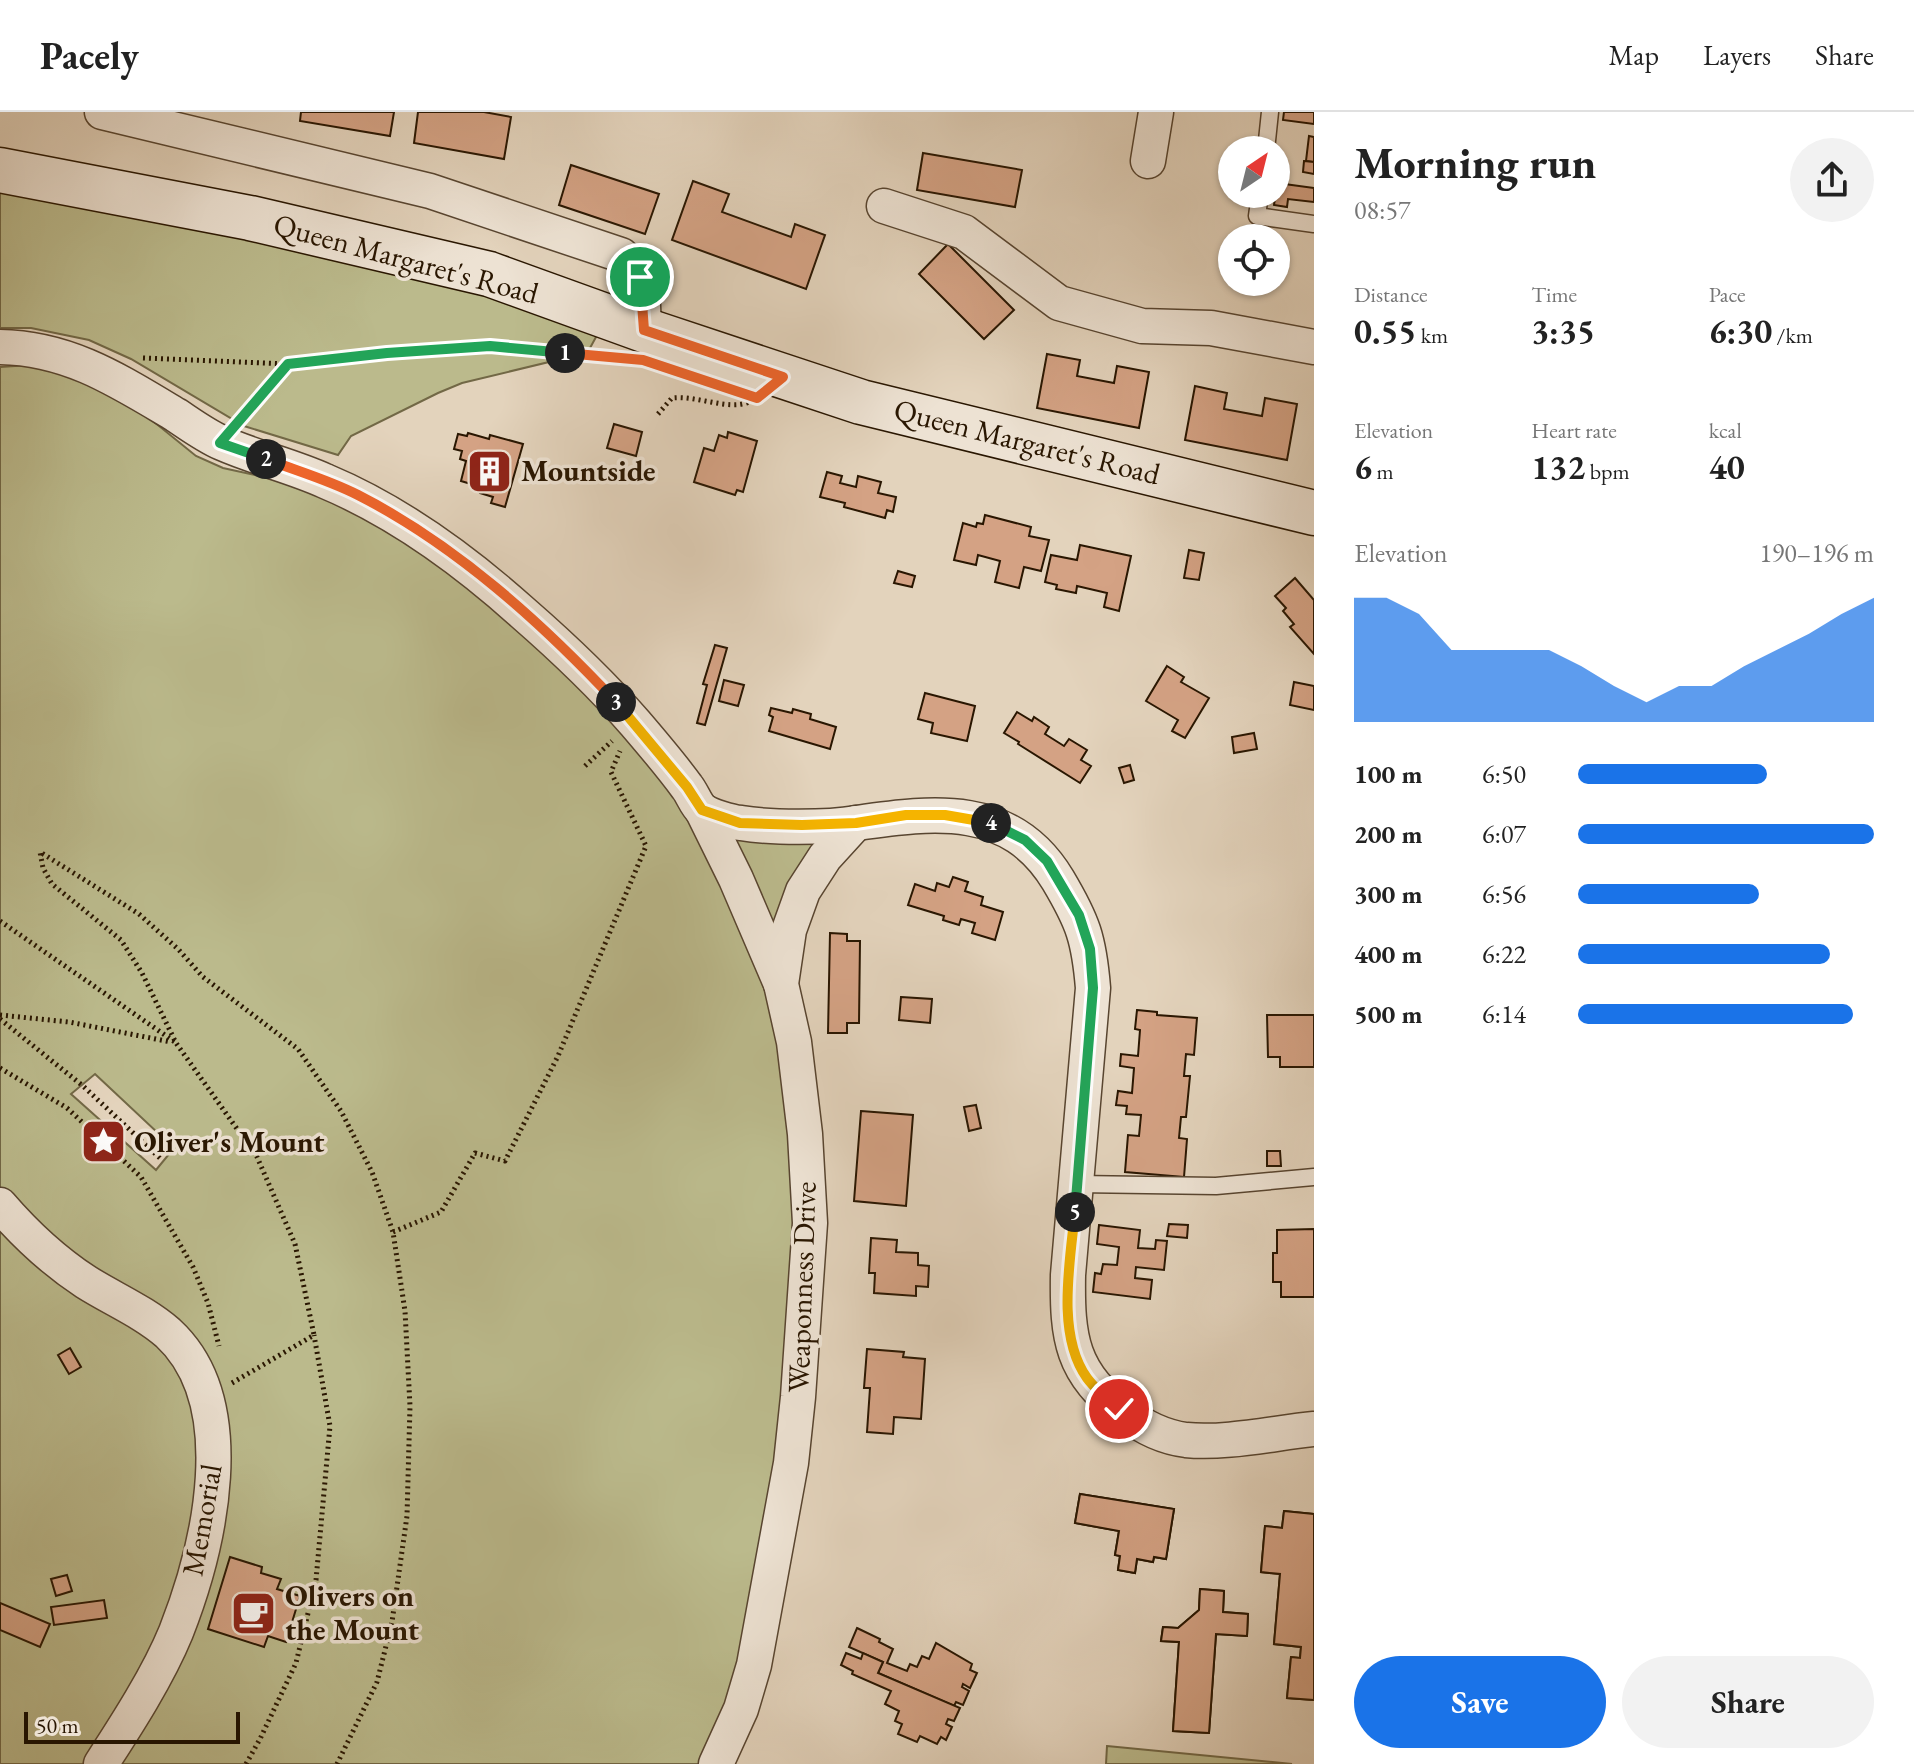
<!DOCTYPE html>
<meta charset="utf-8">
<style>
:root{--surface:#fff;--page:#f2f2f2;--text:#222;--muted:#767676;--line:#e0e0e0;--accent:#1a73e8}
body{margin:0;font-family:"EB Garamond",serif;background:var(--page);color:var(--text);height:100vh;display:flex;flex-direction:column;font-size:30px;white-space:nowrap}
*{box-sizing:border-box;margin:0}
p{font-size:26px;color:var(--muted)}
.icon{flex:none;width:44px;height:44px;fill:none;stroke:currentColor;stroke-width:2;stroke-linecap:round;stroke-linejoin:round}
.map{position:relative;flex:1;overflow:hidden}
.panel{display:flex;flex-direction:column;background:var(--surface);width:600px}
.panel>*{flex:none}
.needle{width:52px;rotate:35deg}
.tools{position:absolute;left:1218px;top:24px;display:grid;gap:16px}
.tools a{display:grid;place-items:center;width:72px;height:72px;border-radius:50%;background:var(--surface);box-shadow:0 2px 6px #0004;font-size:40px}
.scale{position:absolute;left:24px;bottom:20px;width:216px;box-sizing:border-box;padding-left:8px;border:4px solid #291601;border-top:0;font-size:22px;line-height:28px;white-space:nowrap;color:#291601;-webkit-text-stroke:6px #ede2d3;paint-order:stroke}
.pin{position:absolute;display:grid;place-items:center;width:68px;height:68px;color:#fff;margin:-34px;border:4px solid #fff;border-radius:50%;box-shadow:0 2px 8px #0007}
.km{position:absolute;width:40px;height:40px;margin:-20px;border-radius:50%;background:#222;color:#fff;font-size:22px;line-height:40px;text-align:center}
.round{display:grid;place-items:center;flex:none;width:84px;height:84px;border-radius:42px;background:var(--page)}
.head{display:flex;align-items:center;justify-content:space-between;height:136px;padding:0 40px}
h1{font-size:44px;font-weight:700;line-height:60px}
.metrics{display:grid;grid-template-columns:repeat(3,1fr);gap:12px;height:136px;padding:8px 40px}
.metrics div{display:grid;align-content:center}
.metrics b{font-size:34px;font-weight:700}
.metrics small{font-size:22px;font-weight:400}
.metrics p{font-size:22px}
.chart{height:224px;padding:16px 40px}
.chart p{display:flex;justify-content:space-between}
.chart svg{width:100%;height:144px;margin-top:8px;fill:var(--accent);opacity:.7}
.button{display:flex;gap:16px;margin-top:auto;padding:16px 40px}
.button a{flex:1;height:92px;border-radius:48px;background:var(--accent);color:#fff;font-size:32px;font-weight:700;line-height:92px;text-align:center}
.button a+a{background:var(--page);color:var(--text)}
ul{padding:0 40px;list-style:none;font-size:26px}
li{display:grid;grid-template-columns:128px 96px 1fr;align-items:center;height:60px}
li i{height:20px;border-radius:10px;background:var(--accent)}
header{display:flex;align-items:center;gap:48px;box-sizing:border-box;height:112px;padding:0 40px;background:var(--surface);border-bottom:2px solid var(--line)}
header strong{font-size:38px}
nav{display:flex;gap:44px;margin-inline-start:auto;font-size:28px}
main{display:flex;flex:1;min-height:0}
.map>svg:first-child{display:block}
.green{fill:#bbba8c;stroke:#726846;stroke-width:2;fill-rule:evenodd}
.building{fill:#d4a284;stroke:#291601;stroke-width:2}
.lines{fill:none;stroke-linecap:round;stroke-linejoin:round}
.lane-casing{stroke:#584530;stroke-width:19}
.street-casing{stroke:#584530;stroke-width:37}
.secondary-casing{stroke:#291601;stroke-width:47}
.path{stroke:#291601;stroke-width:5;stroke-dasharray:2 4;stroke-linecap:butt}
.lane{stroke:#ede2d3;stroke-width:16}
.street{stroke:#ede2d3;stroke-width:34}
.secondary{stroke:#ede2d3;stroke-width:44}
.split-1-casing{stroke:#fff;stroke-width:16}
.split-2-casing{stroke:#fff;stroke-width:16}
.split-3-casing{stroke:#fff;stroke-width:16}
.split-4-casing{stroke:#fff;stroke-width:16}
.split-5-casing{stroke:#fff;stroke-width:16}
.split-6-casing{stroke:#fff;stroke-width:16}
.split-1{stroke:#f0652b;stroke-width:10}
.split-2{stroke:#22a559;stroke-width:10}
.split-3{stroke:#f0652b;stroke-width:10}
.split-4{stroke:#f5b400;stroke-width:10}
.split-5{stroke:#22a559;stroke-width:10}
.split-6{stroke:#f5b400;stroke-width:10}
.labels{text-anchor:middle;stroke-width:7;stroke-linejoin:round;paint-order:stroke}
.street-label{font-size:30px;fill:#291601;stroke:#ede2d3}
.poi-label{font-size:30px;font-weight:bold;fill:#291601;stroke:#ede2d3;text-anchor:start}
</style>
<header>
<strong>Pacely</strong>
<nav><a>Map</a><a>Layers</a><a>Share</a></nav>
</header>
<main>
<div class="map">
<svg width="1314" height="1652" viewBox="0 0 1314 1652">
<rect width="100%" height="100%" fill="#e3d3bc"/>
<filter id="stains"><feTurbulence type="fractalNoise" baseFrequency=".0025" numOctaves="4"/><feColorMatrix values="0 0 0 0 .2 0 0 0 0 .09 0 0 0 0 .02 0 0 0 .5 -.17"/></filter>
<radialGradient id="worn" r=".72"><stop offset=".6" stop-color="#630" stop-opacity="0"/><stop offset="1" stop-color="#630" stop-opacity=".3"/></radialGradient>
<g class="green">
<polygon points="0,73 422,162 595,219 596,225 590,236 578,243 462,271 438,281 351,324 338,343 244,314 131,247 89,228 31,216 0,216"/>
<path d="M30,253L46,254L127,288L196,344L223,356L295,372L370,406L486,485L579,570L682,691L721,757L774,896L799,1088L785,1303L740,1552L702,1652H114L115,1604L83,1652H0V255ZM95,962L174,1036L156,1058L71,982Z"/>
<polygon points="732,726 818,728 778,823"/>
<polygon points="1107,1634 1292,1652 1106,1652"/>
</g>
<g class="building">
<polygon points="301,0 394,0 390,24 300,9"/>
<polygon points="418,0 484,0 511,5 504,47 414,31"/>
<polygon points="1284,0 1314,0 1314,12 1283,8"/>
<polygon points="1309,24 1314,25 1314,50 1306,49"/>
<polygon points="923,41 1022,58 1015,95 917,78"/>
<polygon points="1304,49 1314,50 1314,62 1303,60"/>
<polygon points="571,53 659,82 645,122 559,93"/>
<polygon points="693,69 729,82 722,100 791,125 795,112 825,123 806,177 672,128"/>
<polygon points="1277,71 1314,76 1314,90 1288,87 1287,95 1274,93"/>
<polygon points="948,132 1014,198 984,227 919,162"/>
<polygon points="1047,242 1080,248 1077,264 1114,271 1117,254 1149,260 1139,316 1037,296"/>
<polygon points="1195,274 1227,281 1224,297 1262,304 1265,286 1297,292 1287,348 1185,328"/>
<polygon points="614,312 642,320 636,344 607,336"/>
<polygon points="728,320 757,329 743,380 737,378 735,383 694,370 704,336 714,339 719,323 727,326"/>
<polygon points="468,321 489,327 490,323 523,332 505,395 491,391 493,385 480,381 481,375 461,369 466,349 460,347 462,339 454,337 458,322 467,324"/>
<polygon points="827,360 842,364 840,371 856,375 858,364 881,370 878,381 896,385 893,400 887,398 885,406 844,395 845,391 820,385"/>
<polygon points="985,403 1031,415 1029,424 1049,428 1041,459 1024,455 1019,476 995,470 1000,449 978,443 976,453 954,448 963,411 976,415 977,411 983,412"/>
<polygon points="1080,433 1131,444 1119,499 1104,495 1107,481 1077,474 1076,481 1056,477 1057,473 1045,470 1051,443 1077,448"/>
<polygon points="1189,438 1204,441 1199,468 1184,466"/>
<polygon points="898,459 915,464 912,475 894,471"/>
<polygon points="1295,466 1314,488 1314,542 1290,515 1294,512 1283,499 1286,496 1275,484"/>
<polygon points="715,533 727,536 705,613 697,611 707,573 703,572"/>
<polygon points="1167,554 1184,565 1181,570 1209,586 1185,626 1172,619 1178,608 1146,589"/>
<polygon points="724,568 744,573 738,594 719,589"/>
<polygon points="1294,570 1314,574 1314,598 1290,593"/>
<polygon points="925,581 975,594 967,629 931,621 933,611 918,607"/>
<polygon points="771,596 792,601 793,597 811,602 810,607 836,615 830,637 769,619 773,605 769,603"/>
<polygon points="1017,600 1032,609 1034,605 1049,615 1045,622 1064,634 1069,627 1087,638 1081,648 1091,654 1080,671 1018,632 1019,630 1004,621"/>
<polygon points="1254,621 1257,637 1234,641 1232,625"/>
<polygon points="1130,653 1134,668 1124,671 1119,656"/>
<polygon points="953,765 968,770 965,779 983,785 981,793 1003,800 995,828 972,821 975,811 961,807 959,813 943,808 944,804 908,793 915,772 935,779 937,771 949,775"/>
<polygon points="830,821 847,822 847,829 860,829 859,911 847,911 847,921 828,921"/>
<polygon points="901,885 932,887 930,911 899,908"/>
<polygon points="1137,898 1157,900 1157,903 1197,906 1194,943 1186,942 1184,964 1190,964 1186,1005 1181,1005 1179,1026 1187,1027 1184,1065 1125,1060 1128,1023 1139,1024 1141,1003 1126,1002 1127,994 1116,993 1118,979 1132,981 1134,956 1120,954 1121,942 1138,944 1140,918 1135,917"/>
<polygon points="1267,903 1314,903 1314,955 1280,955 1280,945 1268,945"/>
<polygon points="976,993 981,1016 969,1019 964,995"/>
<polygon points="861,999 913,1003 906,1094 854,1089"/>
<polygon points="1267,1039 1280,1039 1281,1054 1267,1054"/>
<polygon points="1169,1112 1188,1113 1187,1126 1167,1124"/>
<polygon points="1099,1113 1140,1118 1138,1136 1155,1137 1156,1128 1167,1129 1164,1158 1136,1155 1135,1166 1152,1168 1150,1187 1093,1180 1095,1161 1101,1162 1103,1152 1117,1153 1119,1135 1097,1132"/>
<polygon points="1314,1117 1314,1185 1281,1185 1281,1170 1273,1170 1273,1141 1277,1141 1277,1118"/>
<polygon points="871,1126 897,1128 896,1140 918,1141 918,1153 929,1154 928,1175 916,1174 916,1184 874,1181 875,1161 869,1161"/>
<polygon points="70,1236 81,1255 69,1262 58,1243"/>
<polygon points="867,1237 904,1240 903,1245 925,1247 921,1307 894,1305 893,1322 867,1320 870,1276 864,1276"/>
<polygon points="1080,1382 1174,1397 1166,1447 1154,1445 1153,1450 1137,1447 1135,1461 1118,1458 1120,1444 1115,1443 1119,1419 1075,1411"/>
<polygon points="1080,1382 1174,1397 1166,1447 1154,1445 1153,1450 1137,1447 1135,1461 1118,1458 1120,1444 1115,1443 1119,1419 1075,1411"/>
<polygon points="1284,1399 1314,1402 1314,1588 1287,1586 1291,1545 1300,1546 1301,1535 1274,1532 1280,1462 1261,1460 1265,1414 1282,1416"/>
<polygon points="1284,1399 1314,1402 1314,1588 1287,1586 1291,1545 1300,1546 1301,1535 1274,1532 1280,1462 1261,1460 1265,1414 1282,1416"/>
<polygon points="230,1445 262,1455 261,1461 281,1467 277,1477 300,1484 286,1530 268,1524 264,1535 208,1517"/>
<polygon points="67,1463 72,1479 56,1484 51,1467"/>
<polygon points="1200,1477 1224,1479 1223,1500 1248,1502 1247,1524 1216,1522 1209,1621 1173,1619 1179,1530 1161,1529 1163,1515 1178,1516 1199,1498"/>
<polygon points="1200,1477 1224,1479 1223,1500 1248,1502 1247,1524 1216,1522 1209,1621 1173,1619 1179,1530 1161,1529 1163,1515 1178,1516 1199,1498"/>
<polygon points="104,1488 107,1506 54,1513 51,1495"/>
<polygon points="0,1491 50,1512 40,1535 0,1518"/>
<polygon points="857,1516 880,1527 879,1530 893,1537 887,1551 907,1559 910,1552 917,1555 922,1544 929,1547 936,1531 972,1552 970,1558 977,1561 970,1576 963,1572 962,1575 969,1579 963,1593 956,1590 954,1594 878,1561 883,1550 849,1535"/>
<polygon points="846,1541 861,1547 863,1541 883,1550 878,1561 960,1596 954,1609 948,1607 946,1612 952,1615 946,1628 941,1625 937,1632 920,1624 917,1630 898,1622 902,1612 895,1609 899,1599 885,1592 891,1579 852,1562 853,1559 841,1553"/>
</g>
<g class="lines">
<defs>
<g id="lane">
<polyline points="1266,38 1270,0"/>
<polyline points="1260,82 1257,104 1314,112"/>
<polyline points="1077,1072 1216,1074 1314,1065"/>
</g>
<g id="street">
<path d="M102,0L430,79L621,143C647,163 642,188 644,218"/>
<polyline points="1148,49 1156,0"/>
<polyline points="884,94 964,120 1059,191 1142,214 1211,216 1314,235"/>
<path d="M0,235C69,236 119,269 176,303C191,313 206,324 222,331C256,346 292,354 325,369C399,400 464,448 523,501C562,535 601,572 635,611C653,632 671,653 687,675C692,681 696,693 702,698C710,704 731,710 741,711C771,716 827,716 857,711C934,700 1011,690 1058,768C1083,810 1089,827 1093,876L1068,1163C1067,1225 1071,1262 1125,1301C1143,1315 1163,1325 1186,1328C1225,1332 1274,1321 1314,1317"/>
<polyline points="702,698 736,767 781,872"/>
<path d="M0,1093C25,1122 54,1149 86,1170C113,1187 144,1200 168,1221C244,1291 209,1436 176,1520C158,1564 127,1612 101,1652"/>
<polyline points="716,1652 741,1597 754,1553 791,1351 798,1285 810,1111 805,1022 794,930 781,872 789,818 803,779 825,745 856,711"/>
</g>
<polyline id="secondary" points="0,58 250,106 489,162 644,218 861,290 1314,401"/>
</defs>
<use href="#lane" class="lane-casing"/>
<use href="#street" class="street-casing"/>
<use href="#secondary" class="secondary-casing"/>
<g class="path">
<polyline points="143,246 288,252 387,241 490,234 604,244"/>
<path d="M658,302L672,286C696,283 729,299 749,290"/>
<polyline points="242,305 287,252"/>
<polyline points="585,654 612,629"/>
<polyline points="0,809 175,930"/>
<polyline points="0,903 69,910 171,930"/>
<polyline points="0,907 83,974 162,1048"/>
<polyline points="0,956 67,996 141,1065 193,1155 208,1191 219,1234"/>
<polyline points="103,1030 121,1010"/>
<polyline points="393,1120 441,1100 475,1041 505,1049 558,944 646,734 611,660 620,639"/>
<polyline points="232,1271 314,1223 295,1132 257,1045 176,931 142,861 121,828 52,772 43,756 40,740 139,802 178,837 203,865 298,937 341,999 372,1060 393,1120 405,1199 410,1294 407,1404 392,1510 377,1570 337,1652"/>
<polyline points="246,1652 260,1627 296,1551 316,1468 330,1314 314,1223"/>
</g>
<use href="#lane" class="lane"/>
<use href="#street" class="street"/>
<use href="#secondary" class="secondary"/>
</g>
<g class="lines">
<defs>
<polyline id="split-1" points="565,241 643,248 757,286 783,265 644,218 640,165"/>
<polyline id="split-2" points="266,347 220,331 288,252 387,241 490,234 565,241"/>
<path id="split-3" d="M266,347C297,359 329,368 358,383C456,433 542,511 616,590"/>
<polyline id="split-4" points="616,590 687,675 702,698 740,711 802,713 856,711 906,703 945,703 991,711"/>
<polyline id="split-5" points="991,711 1025,728 1047,749 1079,803 1090,837 1093,876 1075,1100"/>
<path id="split-6" d="M1075,1100C1070,1150 1056,1223 1087,1266C1096,1278 1108,1288 1119,1297"/>
</defs>
<use href="#split-1" class="split-1-casing"/>
<use href="#split-2" class="split-2-casing"/>
<use href="#split-3" class="split-3-casing"/>
<use href="#split-4" class="split-4-casing"/>
<use href="#split-5" class="split-5-casing"/>
<use href="#split-6" class="split-6-casing"/>
<use href="#split-1" class="split-1"/>
<use href="#split-2" class="split-2"/>
<use href="#split-3" class="split-3"/>
<use href="#split-4" class="split-4"/>
<use href="#split-5" class="split-5"/>
<use href="#split-6" class="split-6"/>
</g>
<defs>
<symbol id="building-square" viewBox="-11 -11 22 22"><rect x="-9" y="-9" width="18" height="18" rx="4" fill="#8f2418" stroke="#ede2d3"/><path d="M-4-6H4V6H1V3H-1V6H-4ZM-2.5-4.3h1.7v1.8h-1.7ZM.8-4.3h1.7v1.8H.8ZM-2.5-1h1.7V.8h-1.7ZM.8-1h1.7V.8H.8Z" fill="#fff"/></symbol>
<symbol id="sight-square" viewBox="-11 -11 22 22"><rect x="-9" y="-9" width="18" height="18" rx="4" fill="#8f2418" stroke="#ede2d3"/><path d="M0-6L1.8-2.2L6-1.7L2.9 1.2L3.7 5.4L0 3.3L-3.7 5.4L-2.9 1.2L-6-1.7L-1.8-2.2Z" fill="#fff"/></symbol>
<symbol id="cafe-square" viewBox="-11 -11 22 22"><rect x="-9" y="-9" width="18" height="18" rx="4" fill="#8f2418" stroke="#ede2d3"/><path d="M-5.5-4.5H6V0H3Q3 3.5 0 3.5H-2.5Q-5.5 3.5-5.5 0ZM3-3.2v2h1.7v-2ZM-6 4.5H4V6H-6Z" fill="#fff"/></symbol>
</defs>
<g fill-rule="evenodd">
<use href="#building-square" x="464" y="334" width="51" height="51"/>
<use href="#sight-square" x="78" y="1004" width="51" height="51"/>
<use href="#cafe-square" x="228" y="1476" width="51" height="51"/>
</g>
<g class="labels">
<g class="street-label">
<text transform="translate(406 147) rotate(15)" y="10">Queen Margaret's Road</text>
<text transform="translate(1027 330) rotate(14)" y="10">Queen Margaret's Road</text>
<text transform="translate(802 1175) rotate(-88)" y="10">Weaponness Drive</text>
<text transform="translate(202 1408) rotate(-80)" y="10">Memorial</text>
</g>
<g class="poi-label">
<text x="521" y="369">Mountside</text>
<text x="134" y="1040">Oliver's Mount</text>
<text x="285" y="1494">Olivers on<tspan x="285" dy="34">the Mount</tspan></text>
</g>
</g>
<rect width="100%" height="100%" filter="url(#stains)"/>
<rect width="100%" height="100%" fill="url(#worn)"/>
</svg>
<div class="tools">
<a><svg class="needle" viewBox="-14 -14 28 28"><path d="M0-13l5 13h-10z" fill="#e53935"/><path d="M0 13l5-13h-10z" fill="#767676"/></svg></a>
<a><svg class="icon" aria-label="locate" viewBox="0 0 24 24"><circle cx="12" cy="12" r="6"/><path d="M12 2v4M12 18v4M2 12h4M18 12h4"/></svg></a>
</div>
<div class="scale">50 m</div>
<div class="pin" style="left:640px;top:165px;background:#1e9e55"><svg class="icon" aria-label="arrive" viewBox="0 0 24 24"><path d="M6 21V4h12l-3 4 3 4H6"/></svg></div>
<div class="pin" style="left:1119px;top:1297px;background:#d93025"><svg class="icon" aria-label="check" viewBox="0 0 24 24"><path d="M5 12l5 5 9-10"/></svg></div>
<b class="km" style="left:565px;top:241px">1</b>
<b class="km" style="left:266px;top:347px">2</b>
<b class="km" style="left:616px;top:590px">3</b>
<b class="km" style="left:991px;top:711px">4</b>
<b class="km" style="left:1075px;top:1100px">5</b>
</div>
<section class="panel">
<div class="head"><div><h1>Morning run</h1><p>08:57</p></div><a class="round"><svg class="icon" aria-label="share" viewBox="0 0 24 24"><path d="M12 15V3M7 8l5-5 5 5M5 13v7h14v-7"/></svg></a></div>
<div class="metrics">
<div><p>Distance</p><b>0.55<small> km</small></b></div>
<div><p>Time</p><b>3:35</b></div>
<div><p>Pace</p><b>6:30<small> /km</small></b></div>
</div>
<div class="metrics">
<div><p>Elevation</p><b>6<small> m</small></b></div>
<div><p>Heart rate</p><b>132<small> bpm</small></b></div>
<div><p>kcal</p><b>40</b></div>
</div>
<div class="chart"><p><span>Elevation</span>190–196 m</p>
<svg viewBox="0 0 160 44" preserveAspectRatio="none"><path d="M0 44V6L10 6L20 11L30 22L40 22L50 22L60 22L70 27L80 33L90 38L100 33L110 33L120 27L130 22L140 17L150 11L160 6V44z"/></svg>
</div>
<ul>
<li><b>100 m</b>6:50<i style="width:64%"></i></li>
<li><b>200 m</b>6:07<i style="width:100%"></i></li>
<li><b>300 m</b>6:56<i style="width:61%"></i></li>
<li><b>400 m</b>6:22<i style="width:85%"></i></li>
<li><b>500 m</b>6:14<i style="width:93%"></i></li>
</ul>
<div class="button"><a>Save</a><a>Share</a></div>
</section>
</main>
